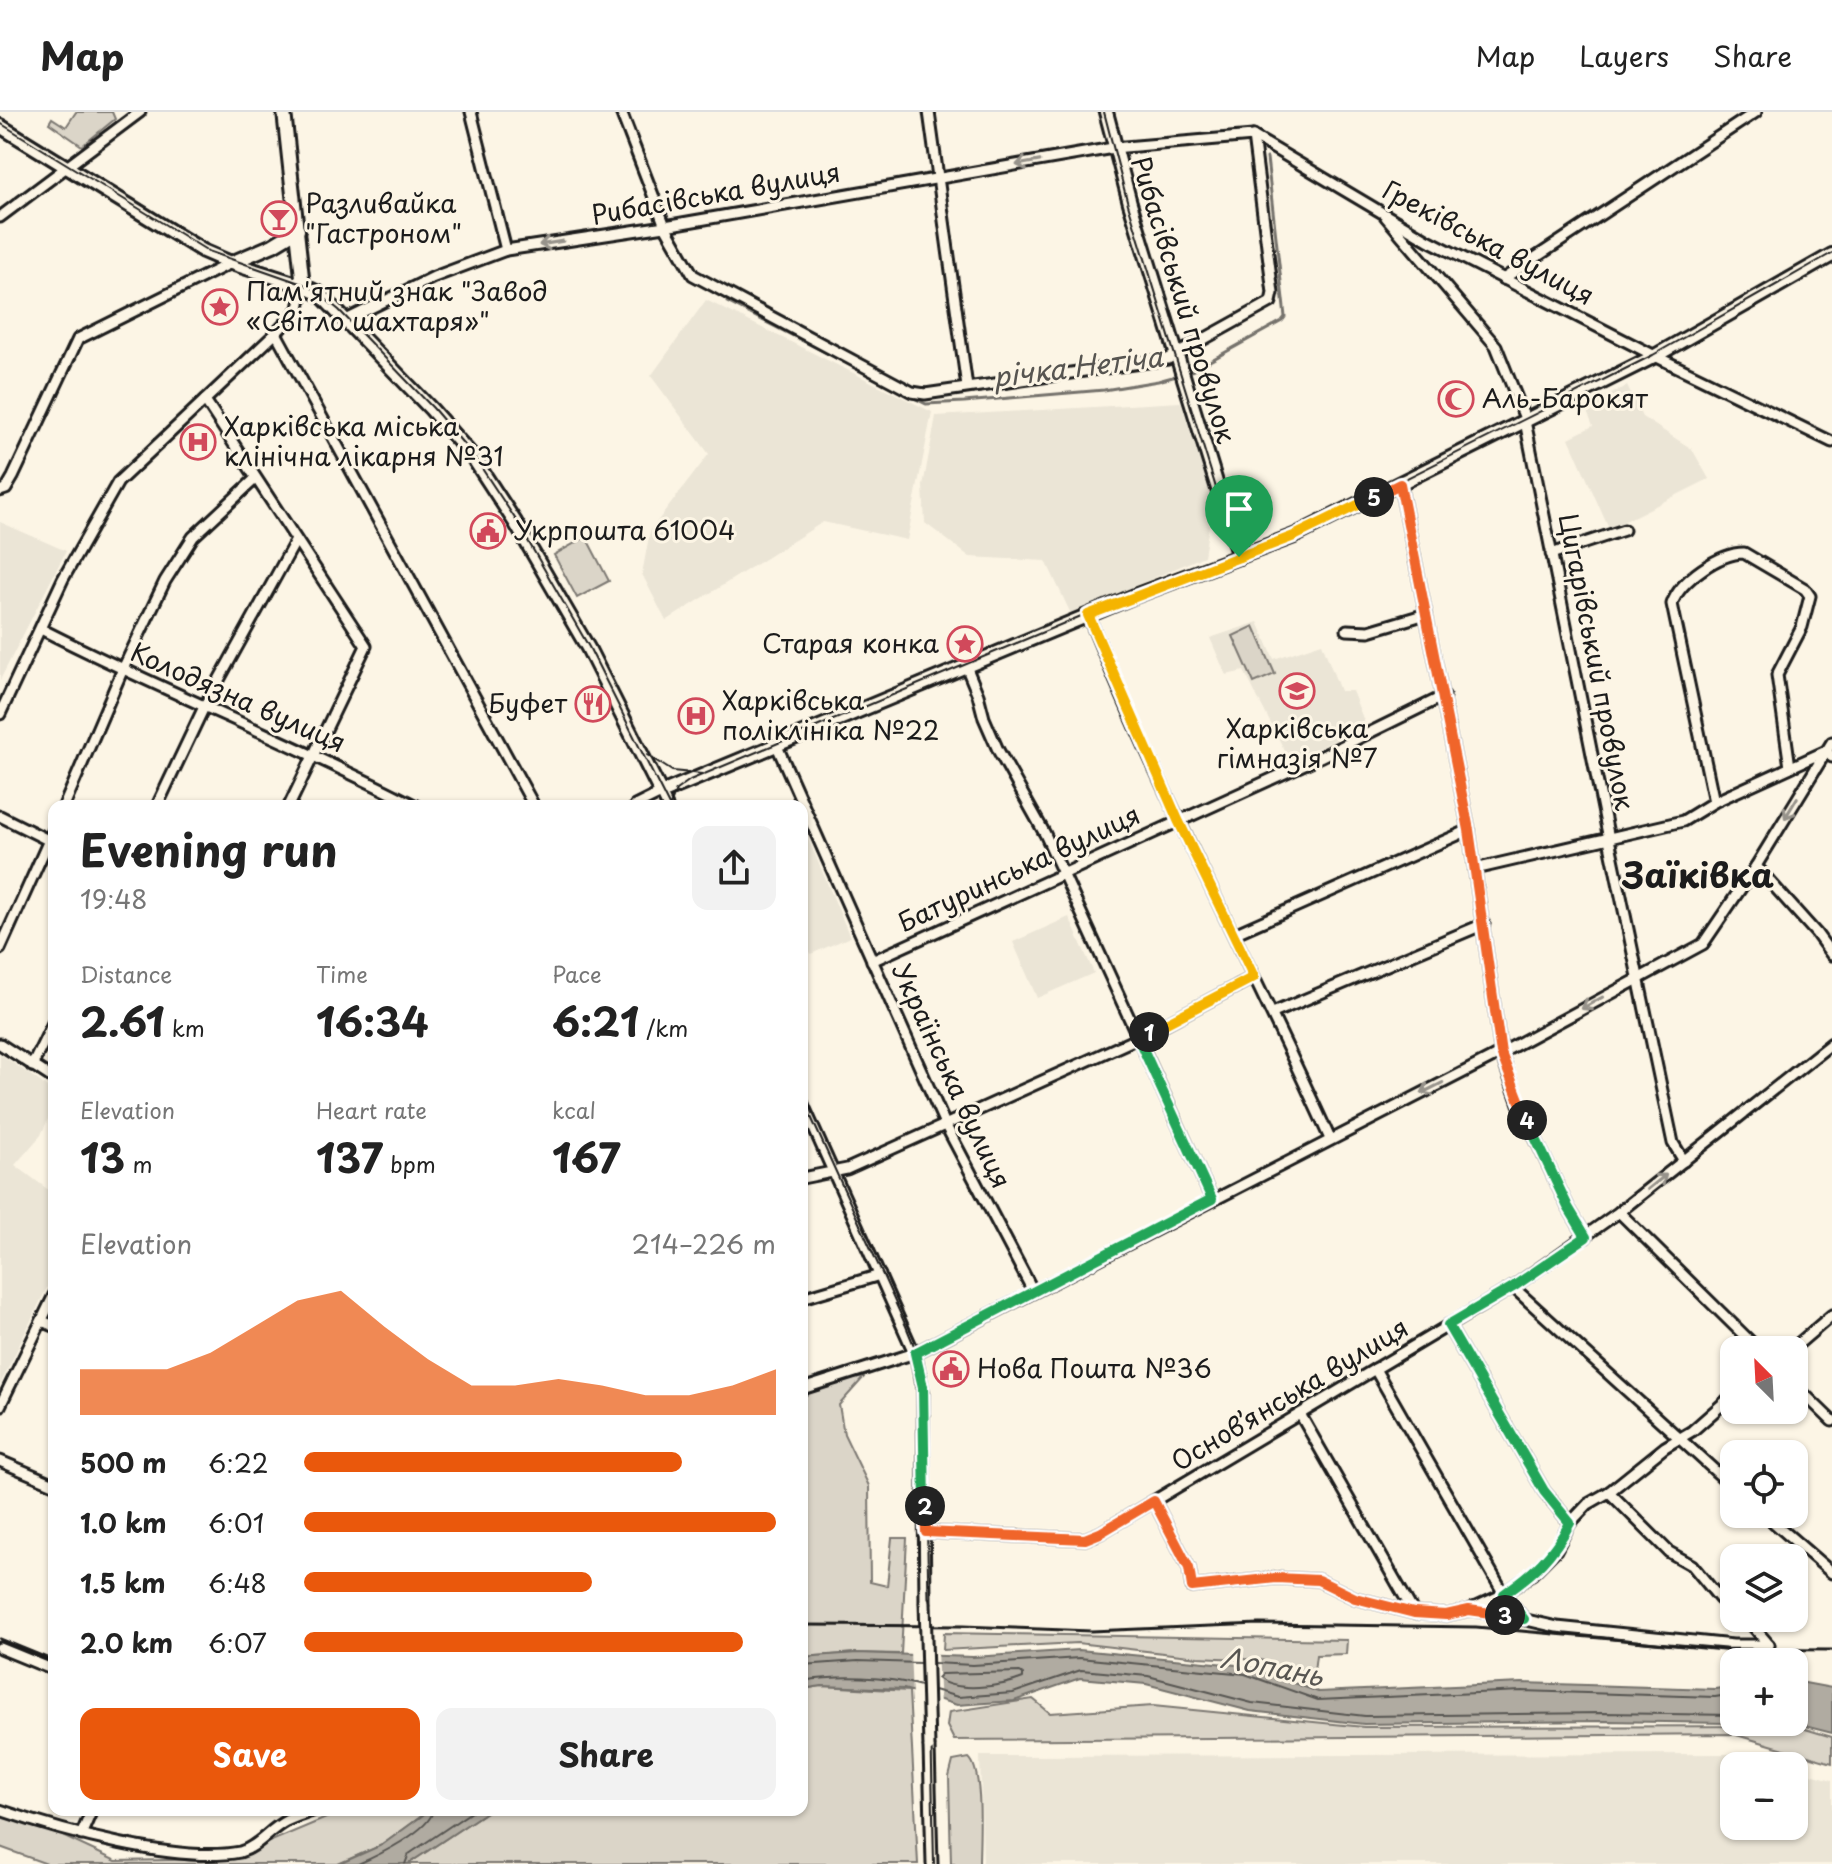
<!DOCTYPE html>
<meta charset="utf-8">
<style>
:root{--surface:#fff;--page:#f2f2f2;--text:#222;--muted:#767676;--line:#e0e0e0;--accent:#ea580c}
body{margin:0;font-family:"Playpen Sans",sans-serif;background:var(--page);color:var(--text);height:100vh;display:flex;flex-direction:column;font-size:30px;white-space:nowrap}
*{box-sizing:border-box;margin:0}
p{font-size:26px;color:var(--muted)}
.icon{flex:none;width:44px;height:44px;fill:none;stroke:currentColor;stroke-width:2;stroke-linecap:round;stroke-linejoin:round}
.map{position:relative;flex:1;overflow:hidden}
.side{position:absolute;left:48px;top:688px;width:760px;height:1016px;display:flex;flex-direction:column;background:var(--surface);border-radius:16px;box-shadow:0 2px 6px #0004}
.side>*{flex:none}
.needle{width:52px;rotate:336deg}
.tools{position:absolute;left:1720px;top:1224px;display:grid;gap:16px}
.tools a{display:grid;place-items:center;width:88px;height:88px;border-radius:16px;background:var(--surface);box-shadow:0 2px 6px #0004;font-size:40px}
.pin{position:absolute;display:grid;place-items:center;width:68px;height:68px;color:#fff;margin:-82px -34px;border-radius:50% 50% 50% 0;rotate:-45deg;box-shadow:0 0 8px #0007}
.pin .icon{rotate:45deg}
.km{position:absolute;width:40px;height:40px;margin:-20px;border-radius:50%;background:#222;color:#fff;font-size:22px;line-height:40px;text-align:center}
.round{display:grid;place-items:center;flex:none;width:84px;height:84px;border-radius:16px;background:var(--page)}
.summary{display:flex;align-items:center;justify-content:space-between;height:136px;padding:0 32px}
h1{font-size:44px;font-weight:700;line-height:60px}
.figures{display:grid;grid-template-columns:repeat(3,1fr);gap:12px;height:136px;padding:8px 32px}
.figures div{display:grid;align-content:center}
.figures b{font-size:40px;font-weight:700}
.figures small{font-size:22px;font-weight:400}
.figures p{font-size:22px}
.chart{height:224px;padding:16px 32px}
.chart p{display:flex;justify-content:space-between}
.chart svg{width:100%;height:144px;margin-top:8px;fill:var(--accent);opacity:.7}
.cta{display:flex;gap:16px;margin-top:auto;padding:16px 32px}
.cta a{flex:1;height:92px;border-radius:16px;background:var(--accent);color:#fff;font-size:32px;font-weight:700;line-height:92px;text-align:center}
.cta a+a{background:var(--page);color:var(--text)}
ul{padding:0 32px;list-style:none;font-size:26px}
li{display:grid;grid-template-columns:128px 96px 1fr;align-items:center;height:60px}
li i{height:20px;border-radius:10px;background:var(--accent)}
header{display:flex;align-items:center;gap:48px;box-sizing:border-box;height:112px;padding:0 40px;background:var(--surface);border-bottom:2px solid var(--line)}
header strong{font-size:38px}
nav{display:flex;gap:44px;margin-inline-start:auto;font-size:28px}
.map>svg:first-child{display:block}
.built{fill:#ebe5d6}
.green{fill:#dbd5c8;stroke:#7c7872;stroke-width:2}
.water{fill:#b0aba1;stroke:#75726c;stroke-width:2}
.pier{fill:#fcf5e5}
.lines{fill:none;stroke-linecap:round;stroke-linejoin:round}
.shore{stroke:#575551;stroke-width:2}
.stream{stroke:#75726c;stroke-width:3}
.minor-casing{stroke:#1c1c1c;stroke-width:15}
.major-casing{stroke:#1c1c1c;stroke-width:18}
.minor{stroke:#fcf5e5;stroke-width:9}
.major{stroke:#fcf5e5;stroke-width:12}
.tram{stroke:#1c1c1c;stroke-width:2}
.rail{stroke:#1c1c1c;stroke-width:3}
.minor-bridge-casing{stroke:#1c1c1c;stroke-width:15;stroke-linecap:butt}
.minor-bridge{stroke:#fcf5e5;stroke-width:9}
.oneway{stroke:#97938b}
.split-1-casing{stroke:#fff;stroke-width:16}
.split-2-casing{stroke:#fff;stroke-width:16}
.split-3-casing{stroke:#fff;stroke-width:16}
.split-4-casing{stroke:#fff;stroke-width:16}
.split-5-casing{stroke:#fff;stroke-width:16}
.split-6-casing{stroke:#fff;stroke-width:16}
.split-1{stroke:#f5b400;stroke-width:10}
.split-2{stroke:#22a559;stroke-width:10}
.split-3{stroke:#f0652b;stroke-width:10}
.split-4{stroke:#22a559;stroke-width:10}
.split-5{stroke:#f0652b;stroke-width:10}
.split-6{stroke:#f5b400;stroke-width:10}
.labels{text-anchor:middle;stroke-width:6;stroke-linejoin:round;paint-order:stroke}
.street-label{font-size:26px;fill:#1c1c1c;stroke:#fcf5e5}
.poi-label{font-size:26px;fill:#1c1c1c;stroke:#fcf5e5;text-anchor:start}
.water-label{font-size:28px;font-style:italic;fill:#575551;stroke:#fcf5e5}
.district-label{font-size:34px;font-weight:bold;fill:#1c1c1c;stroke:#fcf5e5}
</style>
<header>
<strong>Map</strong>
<nav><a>Map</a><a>Layers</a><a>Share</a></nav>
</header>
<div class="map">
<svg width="1832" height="1752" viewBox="0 0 1832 1752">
<rect width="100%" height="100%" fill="#fcf5e5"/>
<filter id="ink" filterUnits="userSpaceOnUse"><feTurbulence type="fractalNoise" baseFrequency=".0125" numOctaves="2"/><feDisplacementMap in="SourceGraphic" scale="16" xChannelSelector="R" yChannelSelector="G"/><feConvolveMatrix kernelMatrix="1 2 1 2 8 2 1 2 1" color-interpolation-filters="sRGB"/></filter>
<g filter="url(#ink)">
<g class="built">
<polygon points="706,188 932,300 907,428 823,410 666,509 642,462 650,419 709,342 651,264"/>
<polygon points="1627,274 1642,305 1692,337 1709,367 1609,417 1569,326 1593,314 1585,295"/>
<polygon points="1181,290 1213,389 1204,444 1071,502 1046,449 970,445 925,411 923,374 936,304"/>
<polygon points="0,410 66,439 0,568"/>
<polygon points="1258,510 1274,547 1322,531 1340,579 1352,579 1366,614 1290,649 1244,559 1226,563 1210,526"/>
<polygon points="808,726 850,825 811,842 802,821 802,728"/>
<polygon points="1069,805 1094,861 1037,886 1013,830"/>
<polygon points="0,942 42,971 49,978 53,989 52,998 41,1023 15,1053 54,1082 54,1161 0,1273"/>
<polygon points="1740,1642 1782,1654 1734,1654 1734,1714 1794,1714 1794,1657 1832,1668 1832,1752 983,1752 980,1644"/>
</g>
<g class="green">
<polygon points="76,0 112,0 115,7 82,34 49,11 52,6 66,15"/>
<polygon points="586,425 609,469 577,486 554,443"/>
<polygon points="1254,514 1275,562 1254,571 1233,524"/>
<polygon points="864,1265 839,1293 844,1322 869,1374 870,1470 887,1474 892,1426 907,1426 901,1542 857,1541 802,1545 802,1277"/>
<polygon points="944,1521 1347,1528 1346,1542 1316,1543 1313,1567 1261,1548 1198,1545 1077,1531 943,1538"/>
<polygon points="822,1574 909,1579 918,1752 408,1752 489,1698 802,1698 802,1577"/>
<polygon points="1033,1587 1050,1601 1153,1594 1364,1615 1795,1614 1832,1625 1832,1651 1733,1622 954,1628 947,1614 949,1600"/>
<path d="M969,1646C984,1659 979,1730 979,1752H951L949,1665L953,1649Z"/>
<polygon points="345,1698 430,1698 382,1733 338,1752 47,1752 0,1735 0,1704 56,1721 116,1749 220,1747 262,1733"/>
</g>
<g class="water">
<polygon points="1079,1538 1247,1554 1318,1580 1522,1571 1715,1577 1734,1574 1734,1610 1794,1610 1794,1569 1832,1576 1832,1621 1797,1612 1603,1609 1364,1612 1250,1599 1146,1572 1080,1566 1014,1589 957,1593 904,1577 822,1574 802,1577 802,1545 857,1541 973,1545"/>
<polygon points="430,1698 489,1698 408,1752 339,1752 382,1733"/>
</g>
<polygon class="pier" points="910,1539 937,1540 940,1592 912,1584"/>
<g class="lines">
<g class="shore">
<polyline points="933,1551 973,1553 1079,1546 1245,1562 1318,1588 1522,1579 1715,1585 1734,1582"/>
<polyline points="802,1553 858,1549 920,1551"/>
<path d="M1020,1560L1023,1562V1566C1001,1575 955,1581 937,1566L941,1562Z"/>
<path d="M802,1569C839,1563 885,1564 921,1574"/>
<polyline points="934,1578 958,1585 1013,1581 1081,1558 1148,1564 1252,1591 1365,1604 1603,1601 1734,1603"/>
<path d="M358,1752C377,1744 431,1718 433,1698"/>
<polyline points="405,1752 409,1742 474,1698"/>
</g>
<g class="stream">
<polyline points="727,190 891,274"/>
<polyline points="1188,261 1282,209 1285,205 1267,46"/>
<polyline points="908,283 926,292 964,290 1104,278 1158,269 1180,263"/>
</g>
<defs>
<g id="minor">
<polyline points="471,0 506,138"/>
<polyline points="621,0 665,114 693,163 912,280 925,282 1168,247 1271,190 1273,181 1253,24"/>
<polyline points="929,0 967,275"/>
<polyline points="0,105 140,0"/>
<polyline points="1386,105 1496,234 1524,304 1609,727 1673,1031 1684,1049"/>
<polyline points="1503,167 1756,0"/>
<polyline points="346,208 434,165 506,138 665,114 1113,36 1253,24 1428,128 1655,244 1832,330"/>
<polyline points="276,221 534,694"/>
<polyline points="205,288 366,534 289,694"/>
<polyline points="1400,372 1469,718 1501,941 1519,992 1568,1095 1586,1125"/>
<polyline points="0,379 6,377 13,365 78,227 231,151"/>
<polyline points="1551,442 1624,418"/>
<path d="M1088,503C1160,682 1251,852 1330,1027"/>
<path d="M41,517C164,580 293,630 416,694"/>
<polyline points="1347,518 1369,519 1426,502"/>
<polyline points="966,554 978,583 984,606 998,638 1045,722 1212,1087"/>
<polyline points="0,602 63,467 118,370 276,221 299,197 303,174"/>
<polyline points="777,634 945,1012 1033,1179"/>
<path d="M1714,690L1672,492C1680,468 1720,441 1744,441L1805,477L1810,484L1802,515L1777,563L1790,655"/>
<polyline points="64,694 122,559 165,469 193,425 255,367"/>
<polyline points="157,694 204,595 296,428"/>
<polyline points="635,694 661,681 667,694"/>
<polyline points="0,704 54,731"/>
<polyline points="1756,754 1816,821 1832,843"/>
<polyline points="1475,757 1683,709 1714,690 1826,639 1832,645"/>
<polyline points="1234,822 1469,718"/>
<polyline points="0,837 54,717"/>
<polyline points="872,849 1320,645 1444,584"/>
<polyline points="1273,901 1484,812"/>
<polyline points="0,932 54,967"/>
<polyline points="32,954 54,909"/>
<polyline points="802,990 916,1245 923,1278 925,1490"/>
<polyline points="802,1066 847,1057 1138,926 1254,865"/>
<polyline points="1619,1100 1759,1238"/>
<polyline points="1513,1175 1734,1376"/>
<polyline points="802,1186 880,1163"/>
<polyline points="42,1209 54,1214"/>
<polyline points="1448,1213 1544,1379 1570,1411"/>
<polyline points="1791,1238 1832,1203"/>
<polyline points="1375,1257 1504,1482 1524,1507"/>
<polyline points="1794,1272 1832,1309"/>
<polyline points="802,1277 915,1241 1501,941 1703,832 1756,754 1832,630"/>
<polyline points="0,1294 54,1183"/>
<polyline points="1300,1302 1414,1501"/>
<polyline points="0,1349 54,1372"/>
<polyline points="1609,1380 1669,1440 1692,1453 1720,1487 1734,1496"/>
<polyline points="1154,1389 1189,1456 1192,1475 1276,1466 1318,1468 1355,1486 1414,1501 1446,1503 1469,1498 1504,1482 1532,1462 1556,1438 1570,1411 1588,1392 1609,1380 1665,1335 1692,1319 1734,1282"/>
<polyline points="1764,1402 1832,1461"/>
<polyline points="926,1420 1085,1427 1100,1421 1513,1175 1619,1100 1832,931"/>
<polyline points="1471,1498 1496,1501 1557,1515 1733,1533 1769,1533"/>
<polyline points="1746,1506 1769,1533"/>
<polyline points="0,1536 54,1558"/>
<polyline points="929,1635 932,1752"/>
<path d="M0,1698C61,1719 178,1752 240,1740C258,1735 270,1717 286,1709C295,1704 306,1702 315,1698"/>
<polyline points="81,1723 92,1698"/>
</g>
<g id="major">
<polyline points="284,0 303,174"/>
<polyline points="1106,0 1130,91 1239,445"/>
<polyline points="0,14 203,139 231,151 303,174 320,182 431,297 472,344 515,410 588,536 661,681 1137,483 1294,424 1655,244 1832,143"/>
<polyline points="231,151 273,133 298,118"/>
</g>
</defs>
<use href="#minor" class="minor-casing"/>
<use href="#major" class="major-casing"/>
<use href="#minor" class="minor"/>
<use href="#major" class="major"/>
<g class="tram">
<polyline points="1104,0 1128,92 1230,421 1241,435 1258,439"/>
<polyline points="0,11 208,139 311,175 339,198 433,296 473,343 516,408 589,535 669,694"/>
<polyline points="647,643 672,659 702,662"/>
<polyline points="670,694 676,678 690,668 1136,481 1293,423 1653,243 1832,141"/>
<polyline points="802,985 906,1214 917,1241 924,1270 934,1752"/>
</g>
<g class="rail">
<polyline points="802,1513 963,1514 1091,1519 1259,1512 1476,1515 1725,1537 1832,1538"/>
<polyline points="0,1527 54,1549"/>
</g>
<defs>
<polyline id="minor-bridge" points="925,1490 929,1635"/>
</defs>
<use href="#minor-bridge" class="minor-bridge-casing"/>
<use href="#minor-bridge" class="minor-bridge"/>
</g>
<defs><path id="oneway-shaft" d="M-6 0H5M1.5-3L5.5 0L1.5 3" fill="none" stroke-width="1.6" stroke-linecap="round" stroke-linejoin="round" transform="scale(2)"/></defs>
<g class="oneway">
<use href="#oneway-shaft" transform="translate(1028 51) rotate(170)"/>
<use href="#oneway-shaft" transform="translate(551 131) rotate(171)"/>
<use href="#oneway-shaft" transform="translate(1791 696) rotate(121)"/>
<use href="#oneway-shaft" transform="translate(1592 891) rotate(151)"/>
<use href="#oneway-shaft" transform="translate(1432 976) rotate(153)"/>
<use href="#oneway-shaft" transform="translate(1657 1070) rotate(-39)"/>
</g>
</g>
<g class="lines" filter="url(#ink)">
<defs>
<polyline id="split-1" points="1149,920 1254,865 1178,708 1088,503 1239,445"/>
<polyline id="split-2" points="925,1394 923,1275 915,1241 1212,1087 1138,926 1149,920"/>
<polyline id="split-3" points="925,1394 926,1420 1085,1427 1100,1421 1154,1389 1189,1456 1192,1475 1276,1466 1318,1468 1355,1486 1414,1501 1446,1503 1469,1498 1505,1503"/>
<path id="split-4" d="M1505,1503L1524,1507L1504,1482C1535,1460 1552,1445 1570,1411L1544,1379L1448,1213L1513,1175L1586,1125L1568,1095L1527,1008"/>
<polyline id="split-5" points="1374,385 1400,372 1469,718 1501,941 1527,1008"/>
<polyline id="split-6" points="1239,445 1294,424 1374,385"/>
</defs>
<use href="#split-1" class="split-1-casing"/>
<use href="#split-2" class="split-2-casing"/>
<use href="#split-3" class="split-3-casing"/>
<use href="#split-4" class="split-4-casing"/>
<use href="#split-5" class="split-5-casing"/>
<use href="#split-6" class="split-6-casing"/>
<use href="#split-1" class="split-1"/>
<use href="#split-2" class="split-2"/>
<use href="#split-3" class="split-3"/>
<use href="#split-4" class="split-4"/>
<use href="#split-5" class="split-5"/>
<use href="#split-6" class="split-6"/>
</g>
<defs>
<symbol id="bar-ring" viewBox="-11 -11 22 22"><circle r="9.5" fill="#fcf5e5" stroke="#d1495b" stroke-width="1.5"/><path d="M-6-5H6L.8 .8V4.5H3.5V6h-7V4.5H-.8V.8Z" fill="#d1495b"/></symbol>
<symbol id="sight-ring" viewBox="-11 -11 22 22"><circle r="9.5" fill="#fcf5e5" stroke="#d1495b" stroke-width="1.5"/><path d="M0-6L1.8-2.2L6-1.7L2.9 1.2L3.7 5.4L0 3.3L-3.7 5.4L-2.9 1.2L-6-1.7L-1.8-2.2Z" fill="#d1495b"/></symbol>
<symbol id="mosque-ring" viewBox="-11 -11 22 22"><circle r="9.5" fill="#fcf5e5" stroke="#d1495b" stroke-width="1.5"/><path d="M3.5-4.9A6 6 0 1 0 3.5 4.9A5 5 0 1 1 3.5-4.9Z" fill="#d1495b"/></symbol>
<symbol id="hospital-ring" viewBox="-11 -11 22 22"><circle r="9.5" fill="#fcf5e5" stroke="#d1495b" stroke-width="1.5"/><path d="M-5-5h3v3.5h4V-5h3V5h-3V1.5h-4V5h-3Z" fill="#d1495b"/></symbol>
<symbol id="civic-ring" viewBox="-11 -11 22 22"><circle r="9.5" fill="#fcf5e5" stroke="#d1495b" stroke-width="1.5"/><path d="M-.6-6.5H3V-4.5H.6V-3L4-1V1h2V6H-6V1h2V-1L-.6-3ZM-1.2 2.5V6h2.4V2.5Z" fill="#d1495b"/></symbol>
<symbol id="school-ring" viewBox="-11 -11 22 22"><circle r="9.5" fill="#fcf5e5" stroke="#d1495b" stroke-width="1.5"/><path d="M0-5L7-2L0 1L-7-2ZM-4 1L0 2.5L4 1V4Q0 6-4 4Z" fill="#d1495b"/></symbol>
<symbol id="restaurant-ring" viewBox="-11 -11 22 22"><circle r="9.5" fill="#fcf5e5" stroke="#d1495b" stroke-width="1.5"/><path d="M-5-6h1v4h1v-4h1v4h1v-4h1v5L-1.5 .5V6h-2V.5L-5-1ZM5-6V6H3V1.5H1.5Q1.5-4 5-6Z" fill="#d1495b"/></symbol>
</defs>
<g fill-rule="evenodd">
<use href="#bar-ring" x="259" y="87" width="40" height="40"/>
<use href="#sight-ring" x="200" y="175" width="40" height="40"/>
<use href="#mosque-ring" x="1436" y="267" width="40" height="40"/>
<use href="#hospital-ring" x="178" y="310" width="40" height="40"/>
<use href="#civic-ring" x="468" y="399" width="40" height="40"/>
<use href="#sight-ring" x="945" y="512" width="40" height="40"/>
<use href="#school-ring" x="1277" y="559" width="40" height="40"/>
<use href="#restaurant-ring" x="573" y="572" width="40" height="40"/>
<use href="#hospital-ring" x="676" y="584" width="40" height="40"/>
<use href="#civic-ring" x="931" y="1237" width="40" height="40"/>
</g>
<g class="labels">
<g class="street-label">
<text transform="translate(716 82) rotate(-10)" y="9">Рибасівська вулиця</text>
<text transform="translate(1488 131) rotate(28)" y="9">Греківська вулиця</text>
<text transform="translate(1183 188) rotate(73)" y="9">Рибасівський провулок</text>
<text transform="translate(1596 550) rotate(79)" y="9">Цигарівський провулок</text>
<text transform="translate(238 586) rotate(24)" y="9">Колодязна вулиця</text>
<text transform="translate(1019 757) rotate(-25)" y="9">Батуринська вулиця</text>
<text transform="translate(951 964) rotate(65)" y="9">Українська вулиця</text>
<text transform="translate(1290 1283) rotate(-31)" y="9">Основ’янська вулиця</text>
</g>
<g class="poi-label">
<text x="305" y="101">Разливайка<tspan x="305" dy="30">"Гастроном"</tspan></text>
<text x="246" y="189">Пам'ятний знак "Завод<tspan x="246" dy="30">«Світло шахтаря»"</tspan></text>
<text x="1482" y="296">Аль-Барокят</text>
<text x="224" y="324">Харківська міська<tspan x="224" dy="30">клінічна лікарня №31</tspan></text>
<text x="514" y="428">Укрпошта 61004</text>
<text x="939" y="541" text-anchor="end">Старая конка</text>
<text x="722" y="598">Харківська<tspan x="722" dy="30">поліклініка №22</tspan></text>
<text x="567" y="601" text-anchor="end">Буфет</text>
<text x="1297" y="626" text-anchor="middle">Харківська<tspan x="1297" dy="30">гімназія №7</tspan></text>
<text x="977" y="1266">Нова Пошта №36</text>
</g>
<g class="water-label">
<text transform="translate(1078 255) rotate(-7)" y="10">річка Нетіча</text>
<text transform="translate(1272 1555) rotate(11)" y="10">Лопань</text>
</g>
<g class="district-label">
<text x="1698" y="776">Заїківка</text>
</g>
</g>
</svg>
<div class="tools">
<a><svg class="needle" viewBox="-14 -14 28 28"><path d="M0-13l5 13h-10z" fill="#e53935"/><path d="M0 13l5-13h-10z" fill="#767676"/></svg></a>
<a><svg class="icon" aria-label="locate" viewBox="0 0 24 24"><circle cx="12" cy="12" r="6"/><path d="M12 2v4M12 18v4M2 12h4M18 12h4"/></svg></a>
<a><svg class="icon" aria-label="layers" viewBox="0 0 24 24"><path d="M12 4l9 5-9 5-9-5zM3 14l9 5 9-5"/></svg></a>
<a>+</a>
<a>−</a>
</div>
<div class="pin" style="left:1239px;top:445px;background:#1e9e55"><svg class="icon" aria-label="arrive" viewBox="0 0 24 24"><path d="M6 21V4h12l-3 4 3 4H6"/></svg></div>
<b class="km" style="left:1149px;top:920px">1</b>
<b class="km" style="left:925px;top:1394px">2</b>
<b class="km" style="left:1505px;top:1503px">3</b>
<b class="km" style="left:1527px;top:1008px">4</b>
<b class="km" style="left:1374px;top:385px">5</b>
<section class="side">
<div class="summary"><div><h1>Evening run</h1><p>19:48</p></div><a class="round"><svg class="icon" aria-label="share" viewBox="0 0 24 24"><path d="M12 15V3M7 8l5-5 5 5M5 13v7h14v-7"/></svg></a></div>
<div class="figures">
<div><p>Distance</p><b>2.61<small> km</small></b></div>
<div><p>Time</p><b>16:34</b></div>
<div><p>Pace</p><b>6:21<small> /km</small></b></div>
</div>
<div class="figures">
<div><p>Elevation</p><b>13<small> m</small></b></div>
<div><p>Heart rate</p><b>137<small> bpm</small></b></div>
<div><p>kcal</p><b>167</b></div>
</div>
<div class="chart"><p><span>Elevation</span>214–226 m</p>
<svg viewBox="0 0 160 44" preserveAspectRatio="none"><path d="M0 44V30L10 30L20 30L30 25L40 17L50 9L60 6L70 17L80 27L90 35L100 35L110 33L120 35L130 38L140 38L150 35L160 30V44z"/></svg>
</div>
<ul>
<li><b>500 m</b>6:22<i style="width:80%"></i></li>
<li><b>1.0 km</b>6:01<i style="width:100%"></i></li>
<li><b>1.5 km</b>6:48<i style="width:61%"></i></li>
<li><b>2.0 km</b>6:07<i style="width:93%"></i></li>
</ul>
<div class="cta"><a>Save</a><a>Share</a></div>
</section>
</div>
